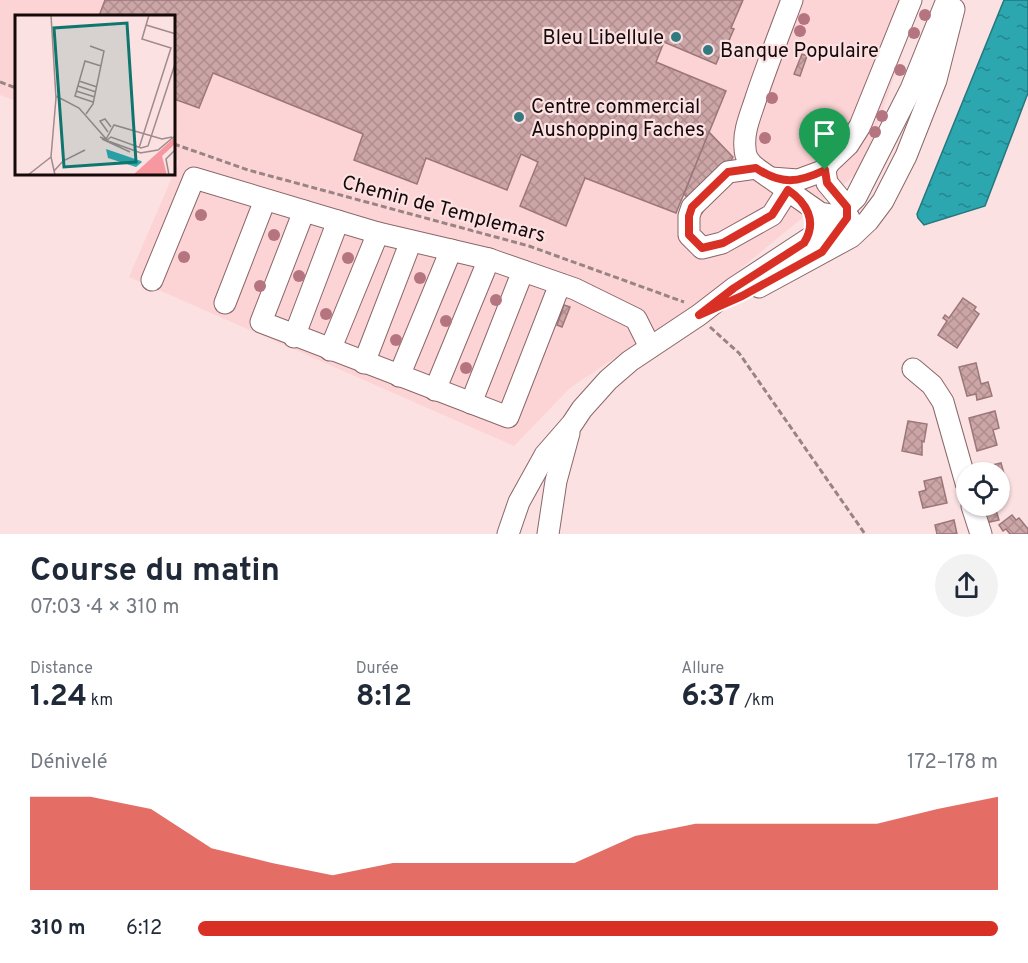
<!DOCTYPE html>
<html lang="fr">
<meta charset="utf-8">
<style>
:root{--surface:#fff;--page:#f2f2f3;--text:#1f2937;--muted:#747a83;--accent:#d93025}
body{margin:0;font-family:Overpass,sans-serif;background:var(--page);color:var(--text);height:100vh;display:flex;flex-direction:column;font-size:22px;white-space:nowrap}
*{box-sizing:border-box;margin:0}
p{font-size:20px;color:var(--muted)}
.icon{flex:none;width:33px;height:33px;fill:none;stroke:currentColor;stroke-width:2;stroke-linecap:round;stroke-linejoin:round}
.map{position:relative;height:534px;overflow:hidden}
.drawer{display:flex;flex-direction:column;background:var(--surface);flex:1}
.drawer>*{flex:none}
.fabs{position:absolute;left:956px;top:462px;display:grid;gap:12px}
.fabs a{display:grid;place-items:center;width:54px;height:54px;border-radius:50%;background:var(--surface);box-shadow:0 2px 4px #0004;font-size:30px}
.pin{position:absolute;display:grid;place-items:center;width:51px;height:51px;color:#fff;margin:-62px -26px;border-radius:50% 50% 50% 0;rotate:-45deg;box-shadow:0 0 6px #0007}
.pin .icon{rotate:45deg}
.round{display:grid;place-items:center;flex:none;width:63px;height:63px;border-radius:32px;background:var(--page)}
.headline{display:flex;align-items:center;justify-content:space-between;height:102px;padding:0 30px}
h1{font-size:33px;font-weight:700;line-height:45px}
.figures{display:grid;grid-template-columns:repeat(3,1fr);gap:9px;height:102px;padding:6px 30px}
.figures div{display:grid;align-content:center}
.figures b{font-size:30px;font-weight:700}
.figures small{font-size:16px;font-weight:400}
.figures p{font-size:16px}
.chart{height:168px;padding:12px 30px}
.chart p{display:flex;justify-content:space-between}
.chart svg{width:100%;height:108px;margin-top:6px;fill:var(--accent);opacity:.7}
ul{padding:0 30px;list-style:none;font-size:20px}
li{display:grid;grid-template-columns:96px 72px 1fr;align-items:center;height:45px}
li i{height:15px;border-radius:8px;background:var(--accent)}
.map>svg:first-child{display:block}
.built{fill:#fdd4d6}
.water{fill:url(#water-ripples);stroke:#25777e;stroke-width:1.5}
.building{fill:url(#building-cross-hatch);stroke:#9c7779;stroke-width:1.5}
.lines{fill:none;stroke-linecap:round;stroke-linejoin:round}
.minor-casing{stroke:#8b6769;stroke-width:23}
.path{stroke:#998485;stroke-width:3;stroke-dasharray:6 3;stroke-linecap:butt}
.minor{stroke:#fff;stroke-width:21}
.tree{fill:#b47580}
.route-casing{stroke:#fff;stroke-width:12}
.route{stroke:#d93025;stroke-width:8}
.poi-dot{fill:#317a80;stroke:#fbe1e2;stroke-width:2}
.labels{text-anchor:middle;stroke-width:4.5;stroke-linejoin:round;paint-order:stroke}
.poi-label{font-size:20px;fill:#16090a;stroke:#fbe1e2;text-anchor:start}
.street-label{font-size:20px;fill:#16090a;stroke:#fbe1e2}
.inset-road{fill:none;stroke:#9f8b8c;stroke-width:1.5}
.view{fill:#0f766e;fill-opacity:0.15;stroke:#0f766e;stroke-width:3}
.inset-edge{fill:none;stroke:#16090a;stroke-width:3}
</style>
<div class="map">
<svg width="1028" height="534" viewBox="0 0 1028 534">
<defs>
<pattern id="water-ripples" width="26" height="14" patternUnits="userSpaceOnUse" patternTransform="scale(1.5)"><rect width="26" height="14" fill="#2ca6af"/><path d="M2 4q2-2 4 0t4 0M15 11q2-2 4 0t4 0" fill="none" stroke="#25858d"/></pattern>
<pattern id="building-cross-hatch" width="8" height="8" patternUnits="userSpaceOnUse" patternTransform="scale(1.5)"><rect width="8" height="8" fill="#cca5a7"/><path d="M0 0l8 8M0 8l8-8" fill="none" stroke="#ae8d8e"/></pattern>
</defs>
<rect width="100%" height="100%" fill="#fbe1e2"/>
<polygon class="built" points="0,0 921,0 862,169 711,293 570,388 514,446 129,277 179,161 174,159 174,16 16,16 16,101 0,95"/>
<polygon class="water" points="1004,0 1028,0 1028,93 985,206 924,225 918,218 917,214"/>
<g class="building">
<polygon points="105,0 743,0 731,28 734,29 730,38 727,47 724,46 716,64 664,42 656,62 726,91 676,213 585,178 566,226 520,206 538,162 521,154 507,190 426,158 417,184 354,160 363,134 213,73 199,108 174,99 174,16 99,16"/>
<polygon points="802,54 807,56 800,76 794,74"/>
<polygon points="709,132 733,157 702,213 684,194"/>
<polygon points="963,298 976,307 974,310 979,314 957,348 938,335 947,321 943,318 945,315 949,318"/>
<polygon points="564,305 570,307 562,327 557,325"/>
<polygon points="976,363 981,384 988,382 992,396 977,400 976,394 967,396 959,367"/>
<polygon points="995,411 999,428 993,430 997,445 977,451 969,418"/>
<polygon points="908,421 927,424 924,442 922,441 922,455 902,451"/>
<polygon points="1001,463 1009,492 999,495 999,472 986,472 984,467"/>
<polygon points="941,477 947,503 923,508 919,492 926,490 924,481"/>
<polygon points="996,510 999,520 985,523 983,514"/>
<polygon points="1012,515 1016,520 1019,518 1028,529 1028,534 1010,534 1006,529 1003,531 999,525"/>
<polygon points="954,520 957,534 937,534 935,525"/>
</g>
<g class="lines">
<defs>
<g id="minor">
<path d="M792,0C780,32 767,65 756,98C751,114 743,131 745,148C745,157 749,162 756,168L820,213L849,218"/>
<polyline points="756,168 728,172 692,207 689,216 689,235 702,248 722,243 772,215 788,190"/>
<polyline points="771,178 798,180 825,170"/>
<polyline points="304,211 261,322 508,417 560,284"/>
<polyline points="845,220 847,207 827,183 825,170 829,163 848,145 860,126 911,0"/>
<polyline points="152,280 194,178 378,233 489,259 575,289 636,319 650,347"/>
<polyline points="759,287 851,237 868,221 883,201 906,156 936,80 954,9"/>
<polyline points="225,303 265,200"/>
<polyline points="294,337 338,221"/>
<polyline points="330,350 378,233"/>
<polyline points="364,363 411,241"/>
<polyline points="913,369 932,385 943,402 966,483"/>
<polyline points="399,376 451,250"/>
<polyline points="435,390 489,259"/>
<polyline points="471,403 523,271"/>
<polyline points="972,506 981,534"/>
<polyline points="508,534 519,502 545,455 572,424 582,409 608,380 630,361 699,315 734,288 825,228 856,197 911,89 947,0"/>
<polyline points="548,534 556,481 569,433"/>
</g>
</defs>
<use href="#minor" class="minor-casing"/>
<g class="path">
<polyline points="0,82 16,88"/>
<polyline points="174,144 248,170 529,246 684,302"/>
<polyline points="710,327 739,353 865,534"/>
</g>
<use href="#minor" class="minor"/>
</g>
<g class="tree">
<circle cx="925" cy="15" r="6"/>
<circle cx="804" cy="19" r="6"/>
<circle cx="800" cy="31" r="6"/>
<circle cx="914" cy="33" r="6"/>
<circle cx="900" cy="70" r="6"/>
<circle cx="772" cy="98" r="6"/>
<circle cx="882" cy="116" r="6"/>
<circle cx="875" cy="132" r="6"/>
<circle cx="765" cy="138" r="6"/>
<circle cx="201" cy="215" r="6"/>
<circle cx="274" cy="235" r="6"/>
<circle cx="184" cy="257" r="6"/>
<circle cx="348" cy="258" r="6"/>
<circle cx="299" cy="276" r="6"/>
<circle cx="420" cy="278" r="6"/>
<circle cx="260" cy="286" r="6"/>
<circle cx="496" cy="300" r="6"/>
<circle cx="326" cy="314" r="6"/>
<circle cx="446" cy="321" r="6"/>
<circle cx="396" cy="340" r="6"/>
<circle cx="466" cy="368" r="6"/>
</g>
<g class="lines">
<defs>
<path id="route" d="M756,168C781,185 798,183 825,170L827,183L847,207V218L822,252L742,296L699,315L734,288L804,243C818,221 806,202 788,190L772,215L723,243L702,248L689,235V216L692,207L728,172Z"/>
</defs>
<use href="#route" class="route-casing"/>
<use href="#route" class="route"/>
</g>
<g class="poi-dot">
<circle cx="676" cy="37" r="6"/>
<circle cx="708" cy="50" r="6"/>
<circle cx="519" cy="117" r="6"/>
</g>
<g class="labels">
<g class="poi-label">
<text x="664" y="44" text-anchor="end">Bleu Libellule</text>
<text x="720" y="57">Banque Populaire</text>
<text x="531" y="113">Centre commercial<tspan x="531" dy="23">Aushopping Faches</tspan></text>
</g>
<g class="street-label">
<text transform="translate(444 208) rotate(15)" y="7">Chemin de Templemars</text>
</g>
</g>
<g transform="translate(15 15)">
<rect width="160" height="160" fill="#fbe1e2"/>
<path d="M160,122V129L147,141L152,160H118Z" fill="#f798a0"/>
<path d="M91,134L126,146L127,147L121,152L93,143Z" fill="#2ca6af"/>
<path class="inset-road" d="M36,0L41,83L36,142L40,160M131,10L161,19M64,66L82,72M63,71L81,77M61,76L80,82M41,81L64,93L93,126L126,138M78,87L60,81L70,46L86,51M71,99L78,89L89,36L75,31M93,117L85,106L90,104L96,112M85,122L92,125L96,122L126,133L133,131L161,46M87,124L115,137M90,126L99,110L147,124L157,122M124,133L156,33L127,24L134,0M125,138L143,135L161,120M39,156L48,146L70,135M13,160L36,142M154,160L151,144L161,134"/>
<path class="view" d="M112,8L121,147L49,152L39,13Z"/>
<rect width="160" height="160" class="inset-edge"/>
</g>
</svg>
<div class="fabs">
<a><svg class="icon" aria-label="locate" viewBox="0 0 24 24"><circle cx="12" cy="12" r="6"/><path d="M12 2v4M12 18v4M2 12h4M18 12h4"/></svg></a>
</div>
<div class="pin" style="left:825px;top:170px;background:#1e9e55"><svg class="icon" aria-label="arrive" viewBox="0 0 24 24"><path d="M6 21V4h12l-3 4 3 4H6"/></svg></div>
</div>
<section class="drawer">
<div class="headline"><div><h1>Course du matin</h1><p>07:03 · 4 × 310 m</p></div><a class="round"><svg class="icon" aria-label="share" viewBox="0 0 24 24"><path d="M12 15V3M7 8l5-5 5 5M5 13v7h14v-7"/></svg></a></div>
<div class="figures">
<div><p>Distance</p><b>1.24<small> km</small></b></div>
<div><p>Durée</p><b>8:12</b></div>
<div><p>Allure</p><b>6:37<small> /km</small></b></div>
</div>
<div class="chart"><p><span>Dénivelé</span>172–178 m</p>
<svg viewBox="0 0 160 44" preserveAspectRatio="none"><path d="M0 44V6L10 6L20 11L30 27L40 33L50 38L60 33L70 33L80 33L90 33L100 22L110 17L120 17L130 17L140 17L150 11L160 6V44z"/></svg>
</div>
<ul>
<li><b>310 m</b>6:12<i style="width:100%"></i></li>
</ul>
</section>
